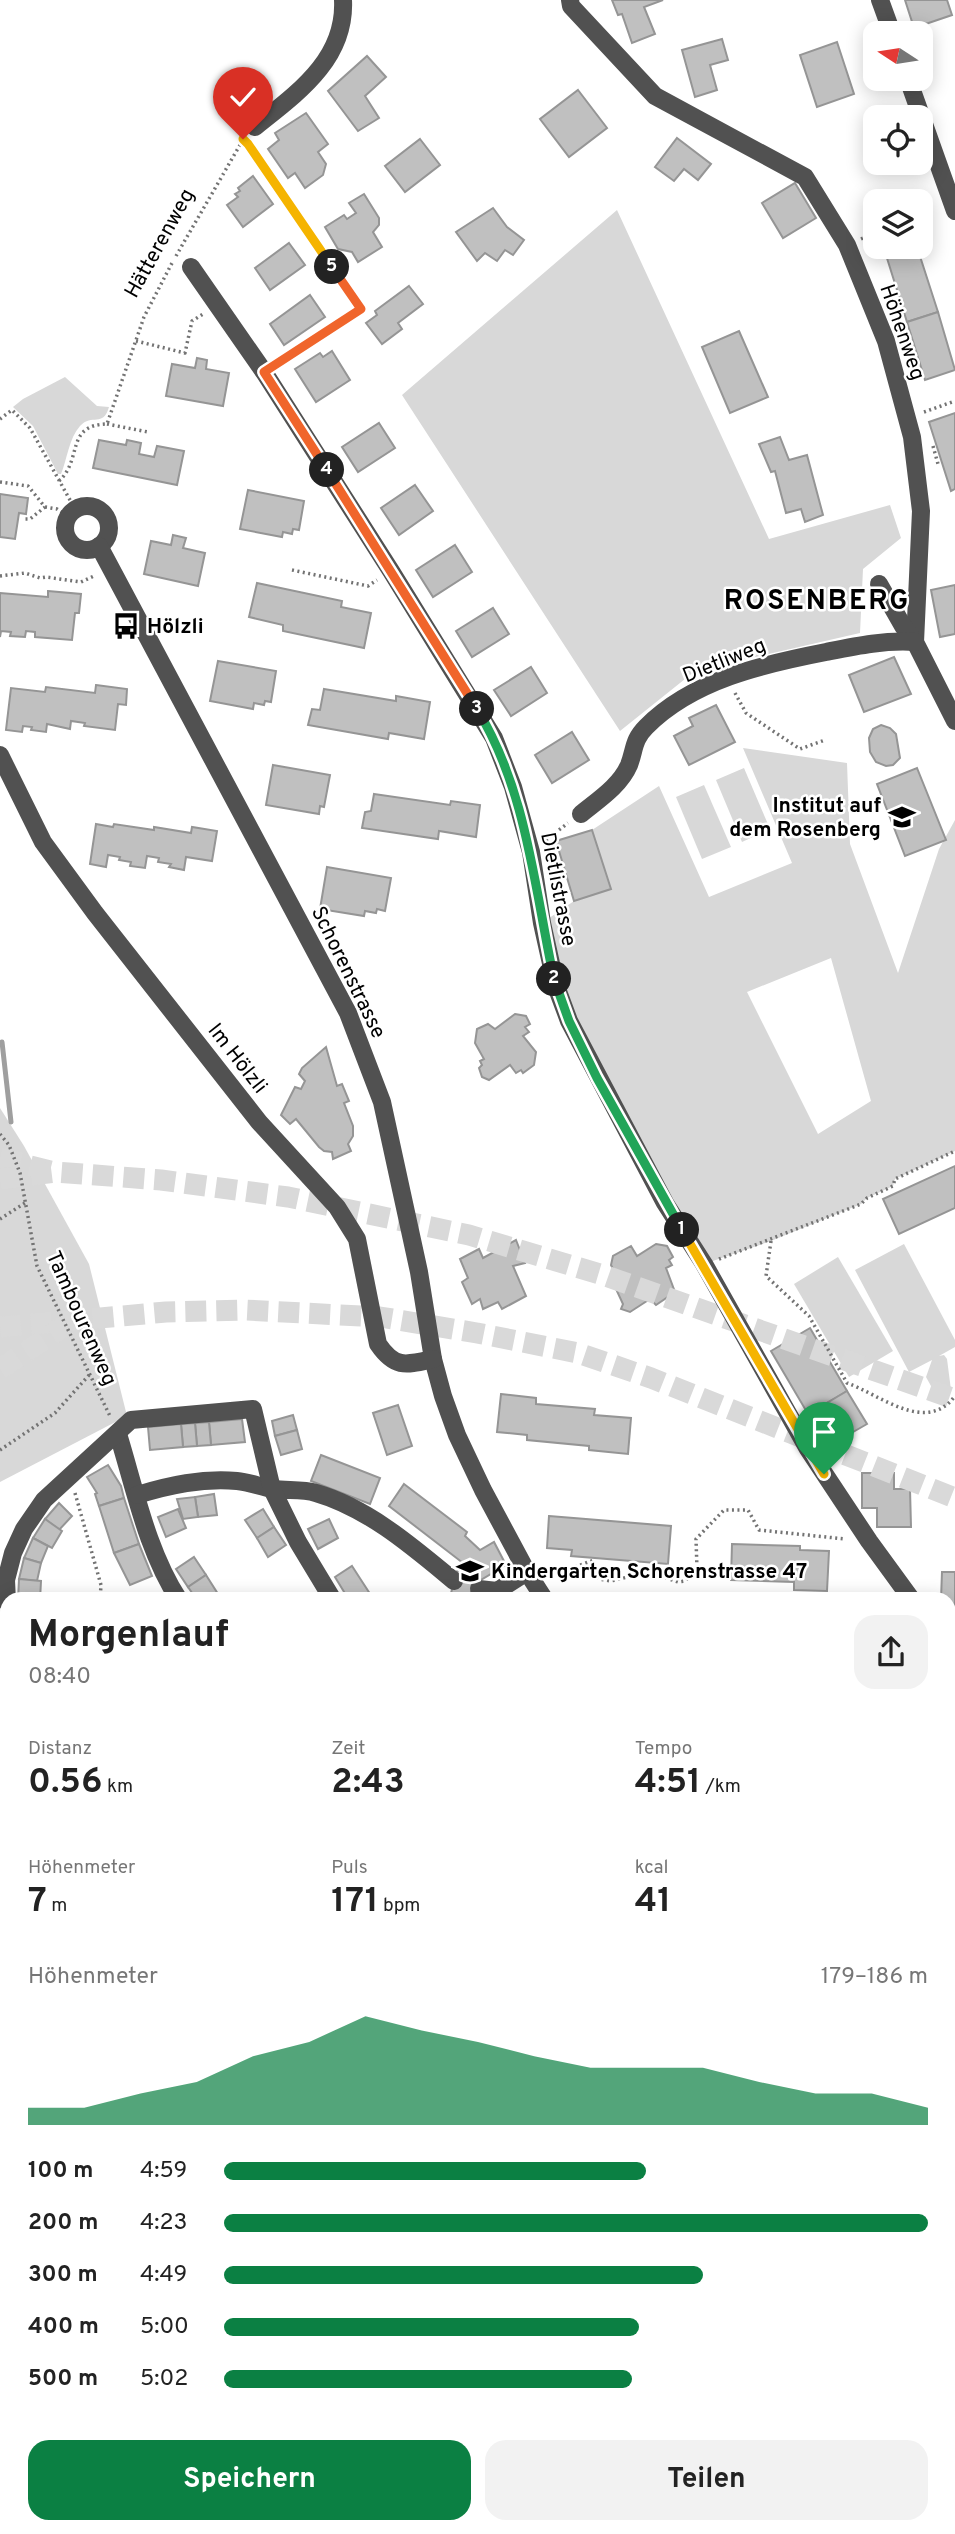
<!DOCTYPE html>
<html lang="de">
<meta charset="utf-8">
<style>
:root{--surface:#fff;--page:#f2f2f2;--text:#222;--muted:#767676;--accent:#0b8043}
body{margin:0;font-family:Overpass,sans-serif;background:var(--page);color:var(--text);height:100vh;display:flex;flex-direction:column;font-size:26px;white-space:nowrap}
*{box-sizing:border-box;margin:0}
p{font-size:23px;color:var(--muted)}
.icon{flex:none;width:38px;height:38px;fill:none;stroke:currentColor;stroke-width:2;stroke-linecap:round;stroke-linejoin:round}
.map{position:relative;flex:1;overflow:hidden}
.drawer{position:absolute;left:0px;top:1592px;width:956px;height:942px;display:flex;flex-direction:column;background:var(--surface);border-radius:21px 21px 0 0;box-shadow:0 4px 18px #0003}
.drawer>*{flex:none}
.needle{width:46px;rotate:282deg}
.buttons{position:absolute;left:863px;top:21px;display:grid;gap:14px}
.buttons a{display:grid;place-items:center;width:70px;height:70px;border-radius:14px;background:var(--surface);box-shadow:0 4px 18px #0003;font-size:35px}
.pin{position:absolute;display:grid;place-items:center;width:60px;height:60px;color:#fff;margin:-72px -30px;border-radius:50% 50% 50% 0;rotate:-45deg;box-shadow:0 0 7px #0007}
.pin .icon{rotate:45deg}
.km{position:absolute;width:35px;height:35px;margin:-18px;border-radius:50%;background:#222;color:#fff;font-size:19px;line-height:35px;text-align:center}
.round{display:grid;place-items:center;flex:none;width:74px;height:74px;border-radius:21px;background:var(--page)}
.headline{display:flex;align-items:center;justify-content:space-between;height:119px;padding:0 28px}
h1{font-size:38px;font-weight:700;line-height:52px}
.figures{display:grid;grid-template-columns:repeat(3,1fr);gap:10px;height:119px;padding:7px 28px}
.figures div{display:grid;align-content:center}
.figures b{font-size:35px;font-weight:700}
.figures small{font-size:19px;font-weight:400}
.figures p{font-size:19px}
.chart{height:196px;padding:14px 28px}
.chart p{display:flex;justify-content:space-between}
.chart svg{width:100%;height:126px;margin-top:7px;fill:var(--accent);opacity:.7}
.action{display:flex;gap:14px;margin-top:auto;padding:14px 28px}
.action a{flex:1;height:80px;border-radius:21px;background:var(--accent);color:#fff;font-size:28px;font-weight:700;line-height:80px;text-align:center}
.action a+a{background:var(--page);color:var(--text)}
ul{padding:0 28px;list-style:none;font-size:23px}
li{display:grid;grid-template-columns:112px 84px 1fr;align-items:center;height:52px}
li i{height:18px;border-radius:9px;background:var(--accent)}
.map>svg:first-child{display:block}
.green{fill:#d8d8d8;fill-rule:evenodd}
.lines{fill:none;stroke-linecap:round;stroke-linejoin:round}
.stream{stroke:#9f9f9f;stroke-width:5}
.building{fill:#c0c0c0;stroke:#959595;stroke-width:2}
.highway-tunnel{stroke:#d9d9d9;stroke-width:21;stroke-dasharray:21 10;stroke-linecap:butt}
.highway-casing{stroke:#dbdbdb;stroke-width:24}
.path{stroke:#737373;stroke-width:3.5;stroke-dasharray:2 3.5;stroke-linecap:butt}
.minor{stroke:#515151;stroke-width:18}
.highway{stroke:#000;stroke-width:21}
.split-1-casing{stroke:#fff;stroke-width:14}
.split-2-casing{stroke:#fff;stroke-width:14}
.split-3-casing{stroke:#fff;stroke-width:14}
.split-4-casing{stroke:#fff;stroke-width:14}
.split-5-casing{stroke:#fff;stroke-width:14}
.split-6-casing{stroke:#fff;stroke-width:14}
.split-1{stroke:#f5b400;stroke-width:9}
.split-2{stroke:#22a559;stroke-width:9}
.split-3{stroke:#22a559;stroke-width:9}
.split-4{stroke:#f0652b;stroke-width:9}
.split-5{stroke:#f0652b;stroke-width:9}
.split-6{stroke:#f5b400;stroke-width:9}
.labels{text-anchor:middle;stroke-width:5;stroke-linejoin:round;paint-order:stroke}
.street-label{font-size:21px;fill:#000;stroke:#fff}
.poi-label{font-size:21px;font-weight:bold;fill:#000;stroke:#fff;text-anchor:start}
.district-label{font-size:28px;font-weight:bold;letter-spacing:2px;fill:#000;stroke:#fff}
</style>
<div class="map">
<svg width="955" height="2534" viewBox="0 0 955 2534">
<rect width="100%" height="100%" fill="#fff"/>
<g class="green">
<polygon points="617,210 769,539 890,505 901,538 863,569 860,633 695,671 620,731 402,395"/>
<path d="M65,377L97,406L109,407C103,428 92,413 80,426C69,438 67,460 61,474H58L33,426L13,407L23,399Z"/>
<path d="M743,748L847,763L850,844L898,973L939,849L955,820V1151L895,1179L893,1186L867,1198L861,1204L771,1241L704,1264L597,1078L542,923L574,901L611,889L592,830L659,786L709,897L792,863ZM831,958L871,1101L818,1134L747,992Z"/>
<polygon points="744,768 770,829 742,842 716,780"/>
<polygon points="704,785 731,847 702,859 676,797"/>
<polygon points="0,1108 24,1146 89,1264 127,1416 0,1482"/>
<polygon points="904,1244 955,1340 955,1347 939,1356 944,1355 947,1359 951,1390 947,1398 936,1395 926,1377 932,1360 909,1372 855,1270"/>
<polygon points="838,1257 893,1351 849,1377 794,1284"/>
<polygon points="0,1794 7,1810 7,2527 948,2527 948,2285 955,2285 955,2534 0,2534"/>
</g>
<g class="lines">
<g class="stream">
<polyline points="2,1042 11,1122"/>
<polyline points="0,2152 7,2146"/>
<polyline points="0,2251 7,2248"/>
<polyline points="424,2534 431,2527"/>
</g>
</g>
<g class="building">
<polygon points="612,0 663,0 644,7 655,34 632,43 622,14 618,15"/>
<polygon points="905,0 947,0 952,15 914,28"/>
<polygon points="722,39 728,60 710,65 717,90 695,97 682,50"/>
<polygon points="837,42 854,94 817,107 800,55"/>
<polygon points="367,56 386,77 365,96 379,118 358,131 328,91"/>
<polygon points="578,90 607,128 569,157 540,119"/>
<polygon points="306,113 328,144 318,152 326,164 323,175 305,188 295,173 288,178 268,149 279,140 275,133"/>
<polygon points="677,138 711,164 698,180 684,169 674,181 655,167"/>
<polygon points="420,139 440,165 405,192 385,166"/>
<polygon points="253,176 273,204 243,227 227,205 238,197 235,194 240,191 238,188"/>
<polygon points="795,183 816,218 783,238 762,203"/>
<polygon points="364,194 379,218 379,225 373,232 382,247 358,262 352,252 338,249 325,227 344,215 347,219 356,213 349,203"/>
<polygon points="493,208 507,227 524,240 513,255 505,250 497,261 485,253 477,261 456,232"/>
<polygon points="289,243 305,265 270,290 255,268"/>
<polygon points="911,247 917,247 938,312 907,322 886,255"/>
<polygon points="409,286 423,304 398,323 402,329 382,344 366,323 377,315 375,311"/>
<polygon points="310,295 325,317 284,345 270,324"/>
<polygon points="938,312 955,370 925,380 907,322"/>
<polygon points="739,331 768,397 730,413 702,347"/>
<polygon points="332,351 350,380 316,402 295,369 320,353 323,357"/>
<polygon points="197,358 207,360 206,369 229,373 223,406 166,396 172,364 195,368"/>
<polygon points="955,413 955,489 951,491 929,422"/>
<polygon points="379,423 395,448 358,472 342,447"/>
<polygon points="780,437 789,460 807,455 823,515 805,522 801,509 786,513 775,471 771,472 759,444"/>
<polygon points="99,440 126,445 127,440 141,443 139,454 154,457 157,446 184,451 177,485 93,468"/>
<polygon points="415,485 433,511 399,535 381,508"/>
<polygon points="248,490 304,501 299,530 293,529 292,534 283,532 282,537 240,529"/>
<polygon points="0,494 28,498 26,514 19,513 15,539 0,537"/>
<polygon points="173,535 186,538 183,548 205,553 198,586 144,574 151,541 171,545"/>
<polygon points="455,545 472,572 433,597 416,570"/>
<polygon points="257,583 342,601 341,607 371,613 364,648 283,631 283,625 249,617"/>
<polygon points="955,585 955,634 940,637 931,590"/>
<polygon points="48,591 81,594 79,613 75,613 72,640 35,637 35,632 26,631 25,637 10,636 11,632 1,631 0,637 0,593 48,597"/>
<polygon points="493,608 509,634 472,657 456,631"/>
<polygon points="894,657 911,694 864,712 849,675"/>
<polygon points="218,661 276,671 271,702 265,701 264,705 254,703 253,709 210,701"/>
<polygon points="531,667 547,693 511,716 494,690"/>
<polygon points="96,685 127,689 126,705 118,704 115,730 84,726 85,723 71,721 70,729 47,724 46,732 31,730 32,727 23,726 22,732 6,730 11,688 45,692 46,687 95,693"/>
<polygon points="324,689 396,701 396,696 430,702 424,739 389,733 388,739 308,725 312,709 320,710"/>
<polygon points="716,705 735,742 689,765 674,736 693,726 689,718"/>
<polygon points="881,725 890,728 896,734 900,758 893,765 886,766 876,762 870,752 869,738 873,729"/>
<polygon points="572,732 589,760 552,783 535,755"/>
<polygon points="273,765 330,775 324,807 320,806 319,814 266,805"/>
<polygon points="917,768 946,840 905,856 877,784"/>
<polygon points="374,794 450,805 451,801 480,805 476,837 439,831 438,839 362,828 365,812 371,811"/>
<polygon points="96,824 113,827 114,824 154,830 154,827 191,833 192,827 217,831 212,861 186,857 184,870 169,867 171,864 158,862 159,858 147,856 145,868 130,866 131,862 119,860 120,857 108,855 106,867 90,864"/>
<polygon points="592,830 611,889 574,901 556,841"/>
<polygon points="327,867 391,878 385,911 377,909 376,913 365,911 364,916 320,909"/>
<polygon points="515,1014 526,1016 530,1024 525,1027 529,1032 523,1036 536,1052 534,1065 523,1073 521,1070 516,1073 510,1065 489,1080 482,1077 479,1068 482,1065 480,1061 484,1059 475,1043 477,1029 488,1024 495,1029"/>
<polygon points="326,1047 337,1086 342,1084 349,1101 344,1103 353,1126 353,1136 348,1144 351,1151 333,1159 332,1152 324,1151 319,1147 296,1119 290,1124 281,1115 295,1087 301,1089 305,1081 299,1074 302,1068"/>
<polygon points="955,1166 955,1208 899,1234 883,1199"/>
<polygon points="516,1240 525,1263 513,1266 526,1296 502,1309 498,1302 483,1309 480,1299 472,1304 462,1282 468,1278 460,1259 479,1249 483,1258"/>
<polygon points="656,1244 667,1246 673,1257 669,1260 672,1265 666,1268 675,1292 656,1305 650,1299 630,1312 621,1309 623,1304 616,1289 622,1286 611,1265 613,1256 631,1246 637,1256"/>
<polygon points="810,1328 847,1391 808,1414 771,1351"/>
<polygon points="847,1391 867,1424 834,1443 815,1410"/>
<polygon points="501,1394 536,1398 536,1404 595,1409 594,1415 631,1418 628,1454 589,1450 589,1446 527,1440 527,1435 497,1432"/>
<polygon points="398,1405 412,1446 387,1455 373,1413"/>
<polygon points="293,1415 297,1430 275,1436 272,1421"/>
<polygon points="242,1419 245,1442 211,1445 209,1422"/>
<polygon points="209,1422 211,1445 197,1446 195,1423"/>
<polygon points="195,1423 197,1446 183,1447 181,1424"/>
<polygon points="181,1424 183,1447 150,1450 148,1427"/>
<polygon points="297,1430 302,1449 281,1455 275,1436"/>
<polygon points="321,1455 380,1478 370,1504 311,1481"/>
<polygon points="108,1465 121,1486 124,1498 99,1506 95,1494 97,1493 87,1477"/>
<polygon points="862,1473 894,1473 894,1489 910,1489 911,1527 877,1527 877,1508 862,1508"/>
<polygon points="404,1484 467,1532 465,1536 480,1550 494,1542 506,1565 481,1580 478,1596 480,1600 449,1600 459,1565 463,1563 389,1506"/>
<polygon points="214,1494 217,1515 198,1517 195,1497"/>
<polygon points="195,1497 198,1517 183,1519 177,1499"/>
<polygon points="124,1498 139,1544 114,1553 99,1506"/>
<polygon points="59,1503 72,1516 59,1530 45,1519"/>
<polygon points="178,1509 186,1528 166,1537 158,1517"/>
<polygon points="263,1509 274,1527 257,1538 245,1520"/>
<polygon points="549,1516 671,1526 668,1564 571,1556 572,1550 547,1548"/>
<polygon points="45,1519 62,1531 52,1548 33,1538"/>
<polygon points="329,1519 338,1538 318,1549 308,1529"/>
<polygon points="274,1527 286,1545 268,1557 257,1538"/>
<polygon points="33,1538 48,1546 41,1563 24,1558"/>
<polygon points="139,1544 152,1576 130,1585 114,1553"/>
<polygon points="732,1544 800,1546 800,1550 829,1551 827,1591 794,1590 794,1582 731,1580"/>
<polygon points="194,1557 206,1575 188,1587 176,1569"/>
<polygon points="24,1558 41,1563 37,1581 19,1579"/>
<polygon points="352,1566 374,1600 349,1600 335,1577"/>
<polygon points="942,1572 955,1572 955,1609 948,1608 948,1600 941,1600"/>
<polygon points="206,1575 218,1594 208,1600 197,1600 188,1587"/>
<polygon points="19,1579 41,1581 40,1600 18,1600"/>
<polygon points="948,1765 955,1766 955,1804 948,1803"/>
<polygon points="951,1848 955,1849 955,1875 948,1874"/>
<polygon points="948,2194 955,2200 955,2227 948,2234"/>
</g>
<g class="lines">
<g class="highway-tunnel">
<polyline points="0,1158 50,1171"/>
<polyline points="0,1179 56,1172 161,1180 288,1197 469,1235 603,1275 955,1399"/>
<polyline points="0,1327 166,1312 245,1310 380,1317 477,1333 578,1353 651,1378 955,1498"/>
<polyline points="0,1369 66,1325"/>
<polyline points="0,1771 7,1787"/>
</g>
<defs>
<g id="highway">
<polyline points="0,1853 7,1869"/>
<polyline points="0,1951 7,1967"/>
<polyline points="0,2002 7,2014"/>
<polyline points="224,2527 226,2534"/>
<polyline points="266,2527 268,2534"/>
<polyline points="307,2527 309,2534"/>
</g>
</defs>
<use href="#highway" class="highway-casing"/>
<g class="path">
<polyline points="247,143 361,309 278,363"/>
<polyline points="920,212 935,206"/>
<polyline points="861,239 875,233"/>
<polyline points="176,256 244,138"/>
<polyline points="136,341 185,353 192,321 203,314"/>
<polyline points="924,412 955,401"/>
<polyline points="0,419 12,410 30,428 75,509"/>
<polyline points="107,424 148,432"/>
<polyline points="933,446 938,464"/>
<path d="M59,481C83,459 65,425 107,424L144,317L172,263"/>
<polyline points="0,482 28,486 45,507 30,519 23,519"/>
<polyline points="45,507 57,509 68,516"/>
<polyline points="292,570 368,586 377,580"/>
<polyline points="0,576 25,573 40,578 46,577 81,582 96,575"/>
<polyline points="735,693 746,713 800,749 825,740"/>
<polyline points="546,840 568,823"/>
<polyline points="0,1134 9,1145 20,1173 37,1266 110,1416"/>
<polyline points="0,1219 25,1203"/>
<path d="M771,1241L766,1276L809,1316L847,1383C879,1394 926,1435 955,1396"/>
<polyline points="719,1259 861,1204 867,1198 893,1186 895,1179 955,1151"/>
<polyline points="0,1450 55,1413 90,1374"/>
<polyline points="75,1493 101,1585 100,1600"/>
<polyline points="575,1567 594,1560 593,1571 599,1579 611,1581 649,1572 678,1582 685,1581 697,1569 696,1539 724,1510 748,1510 759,1530 845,1539"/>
<polyline points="142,1600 156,1593"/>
<polyline points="0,1656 7,1652"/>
<polyline points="0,1716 7,1731"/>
<polyline points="948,2129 955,2122"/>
<polyline points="948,2167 955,2174"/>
<polyline points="948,2306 955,2308"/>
<polyline points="0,2359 7,2381"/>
<polyline points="948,2426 955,2430"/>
<polyline points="948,2435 955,2440"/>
<polyline points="948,2489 955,2483"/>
<polyline points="948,2498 955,2494"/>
<polyline points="80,2527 88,2534"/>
<polyline points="738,2527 744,2534"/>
<polyline points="749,2527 750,2534"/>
<polyline points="791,2527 794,2534"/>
<polyline points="16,2534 19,2527"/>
<polyline points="875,2534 880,2527"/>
</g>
<g class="minor">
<polyline points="570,0 571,6 655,96 805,177 847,245 886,341 912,437 921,511 915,642 955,721"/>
<polyline points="880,0 892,33"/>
<polyline points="908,79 955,211"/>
<path d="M255,127C296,94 346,60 343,0"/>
<polyline points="191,267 264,372 391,571 494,738 513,787 531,852 542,923 556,986 569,1021 665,1203 704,1264 808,1449 869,1541 912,1600"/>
<circle cx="87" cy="528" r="22"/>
<polyline points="99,546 348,1013 382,1102 419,1272 433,1359 443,1396 457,1435 483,1490 527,1572 545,1600"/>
<polyline points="879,584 903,626 915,642"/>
<path d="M0,755L43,842L95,913L259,1122L337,1207L357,1239L378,1344C395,1369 406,1365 433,1359"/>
<path d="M581,814C598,800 620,786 629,765C635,749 633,740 646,727C692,680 764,664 826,652C856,646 884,640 915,642"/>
<path d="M118,1434C135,1489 147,1551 179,1600"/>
<path d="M137,1495C170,1485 202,1478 237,1481C249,1482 261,1487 273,1489C287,1491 302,1489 316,1493C368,1508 413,1547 454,1581"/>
<polyline points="479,1589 497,1591"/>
<polyline points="502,1600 497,1591 527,1572"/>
<polyline points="7,1602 6,1580 13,1553 24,1529 44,1500 131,1420 253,1409 272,1489 298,1542 333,1600"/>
<polyline points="948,1649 955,1658"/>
<polyline points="948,2070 955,2072"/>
<polyline points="948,2285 955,2285"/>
</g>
<use href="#highway" class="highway"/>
</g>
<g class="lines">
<defs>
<polyline id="split-1" points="682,1230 824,1474"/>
<polyline id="split-2" points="554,979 569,1021 597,1078 682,1230"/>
<path id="split-3" d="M477,709C527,791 534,886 554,979"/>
<polyline id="split-4" points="327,470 477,709"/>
<polyline id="split-5" points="327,470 264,372 361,309 332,267"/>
<polyline id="split-6" points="243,139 248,144 332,267"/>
</defs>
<use href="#split-1" class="split-1-casing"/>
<use href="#split-2" class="split-2-casing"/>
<use href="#split-3" class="split-3-casing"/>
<use href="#split-4" class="split-4-casing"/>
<use href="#split-5" class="split-5-casing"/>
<use href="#split-6" class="split-6-casing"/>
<use href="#split-1" class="split-1"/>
<use href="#split-2" class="split-2"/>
<use href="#split-3" class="split-3"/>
<use href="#split-4" class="split-4"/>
<use href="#split-5" class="split-5"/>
<use href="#split-6" class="split-6"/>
</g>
<defs>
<symbol id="bus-bare" viewBox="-9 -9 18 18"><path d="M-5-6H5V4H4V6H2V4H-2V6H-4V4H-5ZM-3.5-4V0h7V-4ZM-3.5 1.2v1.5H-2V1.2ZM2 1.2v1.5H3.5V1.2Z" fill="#000" stroke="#fff" stroke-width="2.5" paint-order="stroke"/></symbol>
<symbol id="school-bare" viewBox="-9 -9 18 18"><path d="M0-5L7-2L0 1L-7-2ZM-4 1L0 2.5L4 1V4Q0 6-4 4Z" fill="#000" stroke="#fff" stroke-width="2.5" paint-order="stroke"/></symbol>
</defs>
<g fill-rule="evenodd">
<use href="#bus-bare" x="107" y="607" width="38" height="38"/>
<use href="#school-bare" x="883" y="798" width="38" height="38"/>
<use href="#school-bare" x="451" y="1552" width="38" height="38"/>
</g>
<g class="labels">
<g class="street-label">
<text transform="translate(159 243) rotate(-61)" y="7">Hätterenweg</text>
<text transform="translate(903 332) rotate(71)" y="7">Höhenweg</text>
<text transform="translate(724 660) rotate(-22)" y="7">Dietliweg</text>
<text transform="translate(559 889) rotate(79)" y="7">Dietlistrasse</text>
<text transform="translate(349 972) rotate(64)" y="7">Schorenstrasse</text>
<text transform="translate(238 1058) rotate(52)" y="7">Im Hölzli</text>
<text transform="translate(82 1318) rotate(66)" y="7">Tambourenweg</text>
</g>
<g class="poi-label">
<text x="147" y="633">Hölzli</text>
<text x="881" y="812" text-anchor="end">Institut auf<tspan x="881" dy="24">dem Rosenberg</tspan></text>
<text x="491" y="1578">Kindergarten Schorenstrasse 47</text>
</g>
<g class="district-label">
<text x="817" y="609">ROSENBERG</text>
</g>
</g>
</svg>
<div class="buttons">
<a><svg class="needle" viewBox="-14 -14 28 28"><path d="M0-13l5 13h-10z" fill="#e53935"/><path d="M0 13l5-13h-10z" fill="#767676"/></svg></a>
<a><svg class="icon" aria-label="locate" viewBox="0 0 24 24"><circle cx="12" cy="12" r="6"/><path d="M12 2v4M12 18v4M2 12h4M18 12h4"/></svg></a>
<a><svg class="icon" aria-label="layers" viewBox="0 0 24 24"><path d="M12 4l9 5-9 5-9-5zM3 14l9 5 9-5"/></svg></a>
</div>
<div class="pin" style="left:824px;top:1474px;background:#1e9e55"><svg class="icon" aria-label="arrive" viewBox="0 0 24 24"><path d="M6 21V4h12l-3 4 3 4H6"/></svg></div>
<div class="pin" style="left:243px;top:139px;background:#d93025"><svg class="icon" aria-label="check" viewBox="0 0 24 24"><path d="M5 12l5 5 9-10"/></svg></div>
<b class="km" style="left:682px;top:1230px">1</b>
<b class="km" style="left:554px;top:979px">2</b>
<b class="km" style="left:477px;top:709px">3</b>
<b class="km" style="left:327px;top:470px">4</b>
<b class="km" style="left:332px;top:267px">5</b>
<section class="drawer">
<div class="headline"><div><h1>Morgenlauf</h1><p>08:40</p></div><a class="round"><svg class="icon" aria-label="share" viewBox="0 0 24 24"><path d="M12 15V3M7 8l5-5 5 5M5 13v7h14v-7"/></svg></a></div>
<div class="figures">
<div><p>Distanz</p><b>0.56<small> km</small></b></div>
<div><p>Zeit</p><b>2:43</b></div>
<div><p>Tempo</p><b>4:51<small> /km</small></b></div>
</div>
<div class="figures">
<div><p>Höhenmeter</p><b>7<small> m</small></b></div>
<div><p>Puls</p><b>171<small> bpm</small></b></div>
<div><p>kcal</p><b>41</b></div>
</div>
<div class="chart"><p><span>Höhenmeter</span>179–186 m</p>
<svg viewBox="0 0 160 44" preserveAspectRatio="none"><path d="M0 44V38L10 38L20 33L30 29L40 20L50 15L60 6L70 11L80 15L90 20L100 24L110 24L120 24L130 29L140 33L150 33L160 38V44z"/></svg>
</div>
<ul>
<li><b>100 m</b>4:59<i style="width:60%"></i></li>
<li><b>200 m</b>4:23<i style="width:100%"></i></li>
<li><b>300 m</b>4:49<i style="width:68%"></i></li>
<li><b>400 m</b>5:00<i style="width:59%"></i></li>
<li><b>500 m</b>5:02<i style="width:58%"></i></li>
</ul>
<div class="action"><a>Speichern</a><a>Teilen</a></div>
</section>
</div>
